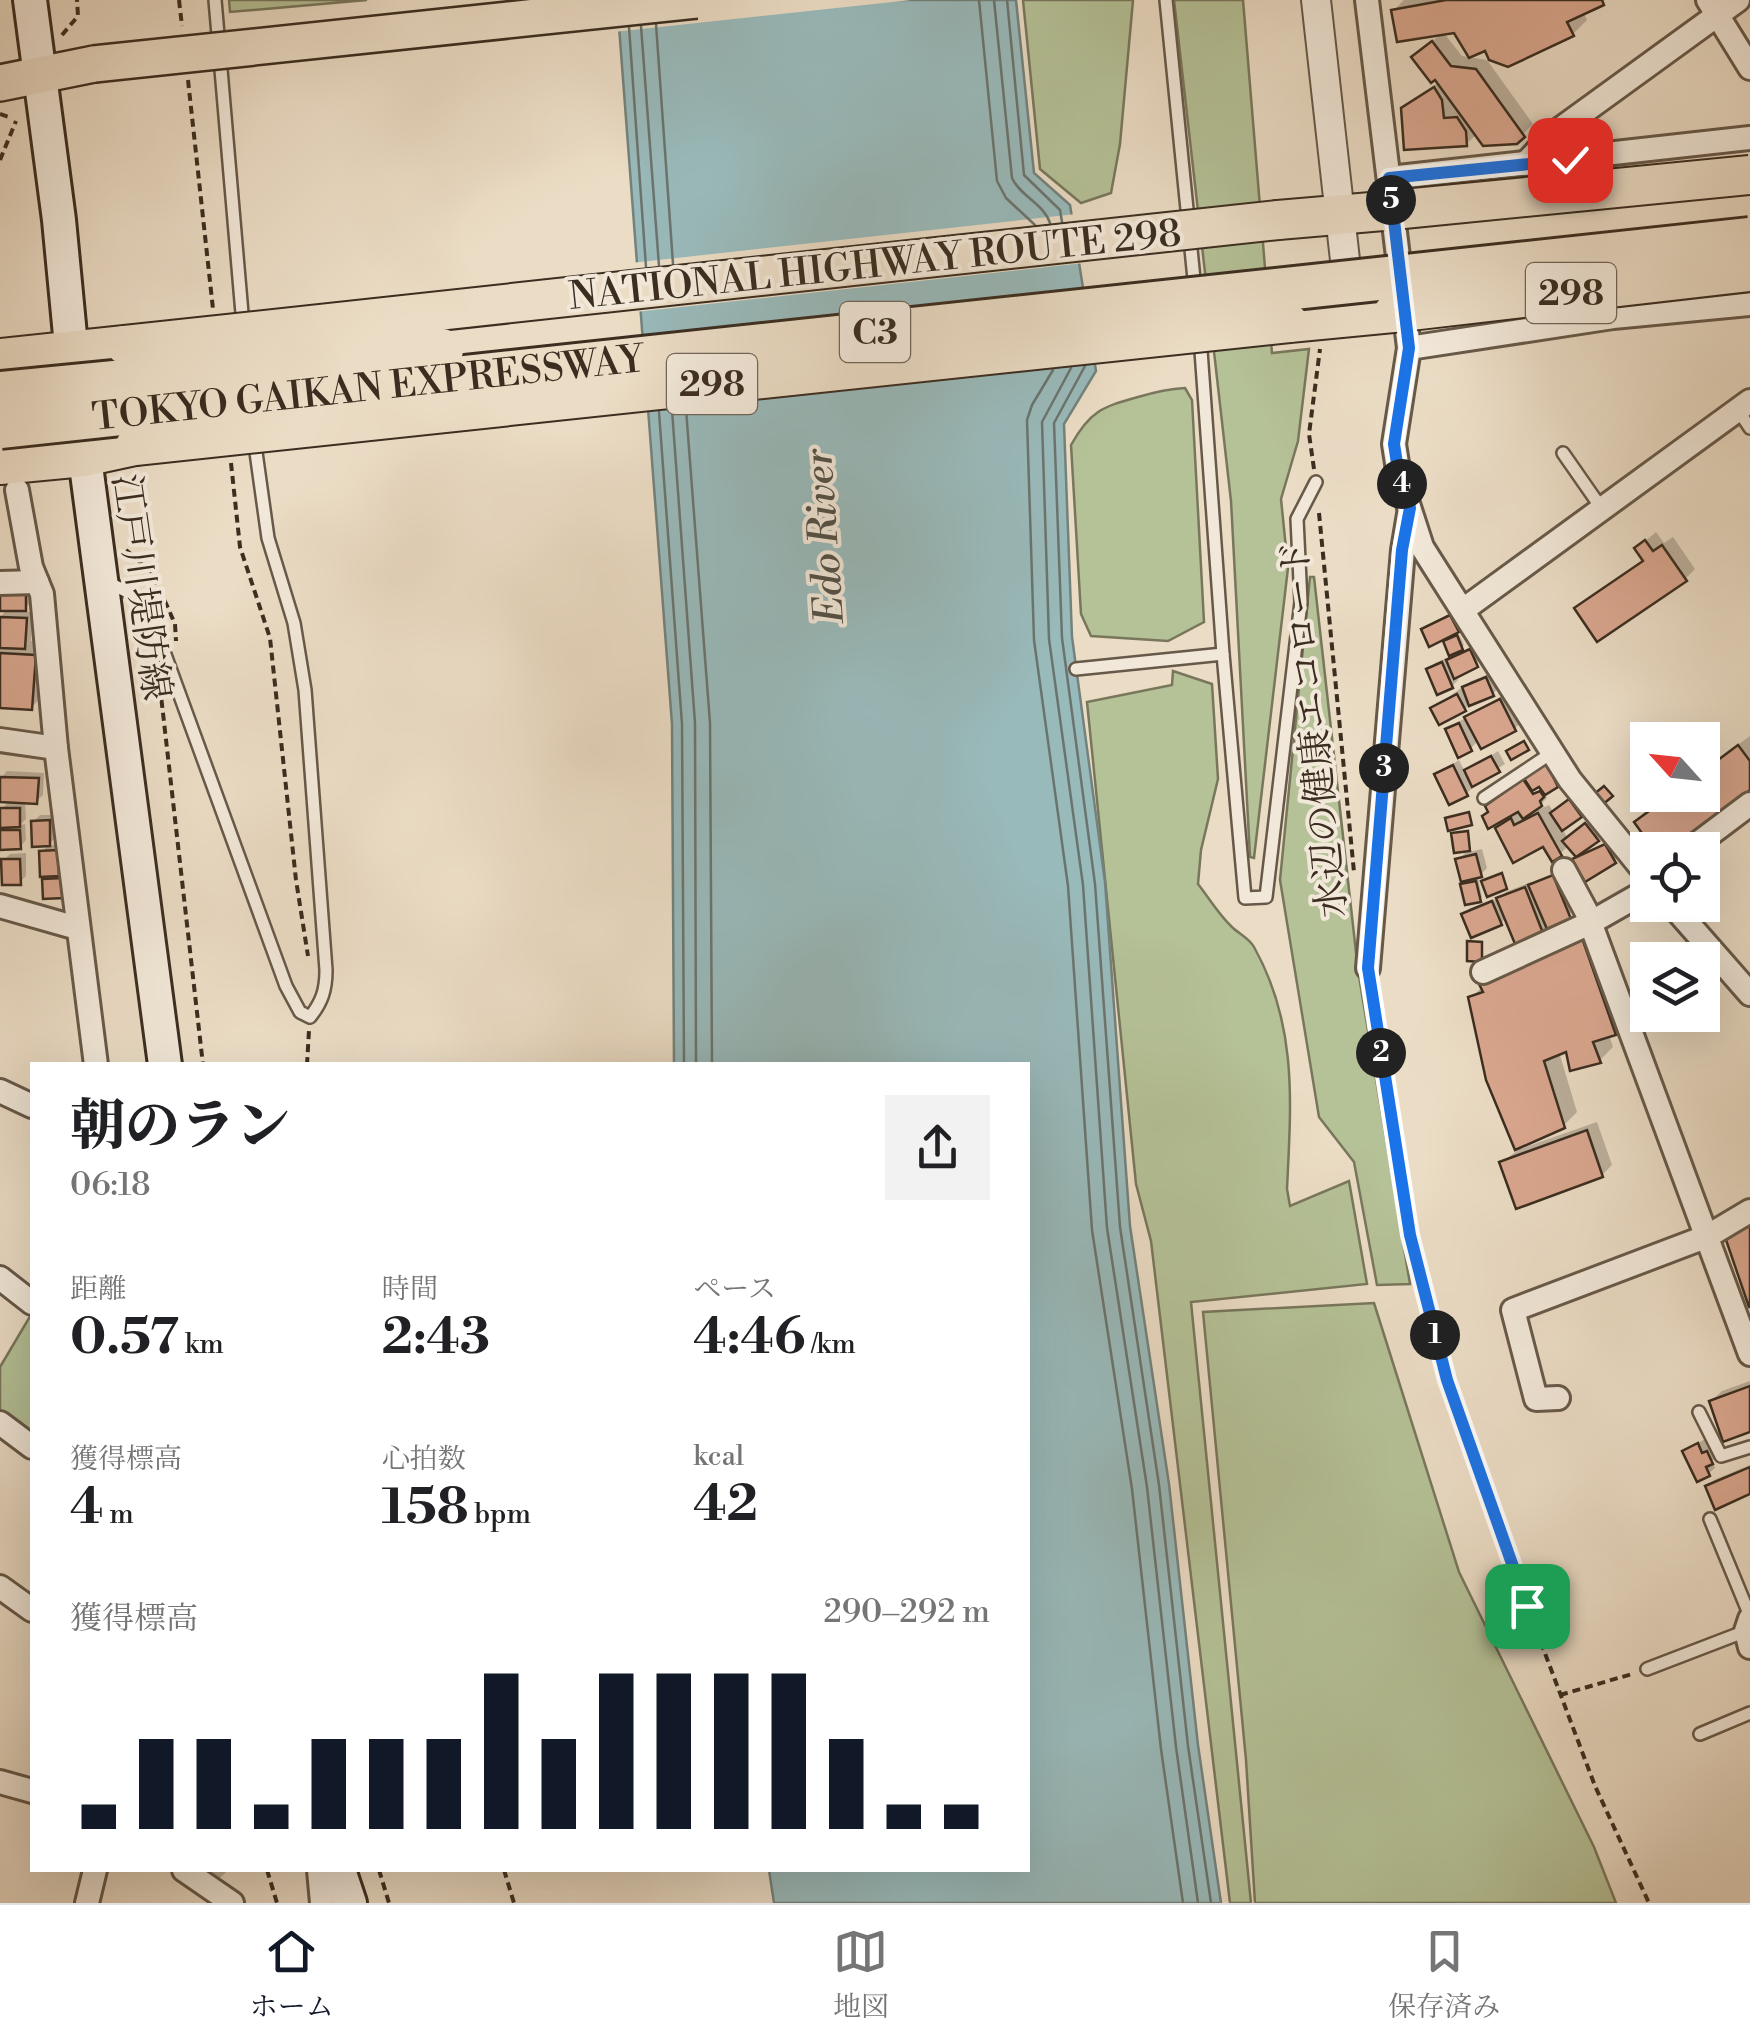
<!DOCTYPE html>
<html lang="ja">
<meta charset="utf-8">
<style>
:root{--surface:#fff;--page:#f2f2f2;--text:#202124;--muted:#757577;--line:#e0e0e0;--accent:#111827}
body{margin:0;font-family:"Libre Bodoni","Noto Serif JP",serif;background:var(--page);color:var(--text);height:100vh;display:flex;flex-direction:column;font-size:38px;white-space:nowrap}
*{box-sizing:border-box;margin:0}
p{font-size:32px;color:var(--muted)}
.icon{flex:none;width:55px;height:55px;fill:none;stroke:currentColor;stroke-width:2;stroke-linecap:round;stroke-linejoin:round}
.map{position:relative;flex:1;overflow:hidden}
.drawer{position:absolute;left:30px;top:1062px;width:1000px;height:810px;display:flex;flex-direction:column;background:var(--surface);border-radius:0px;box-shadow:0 10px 40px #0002}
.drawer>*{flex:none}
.needle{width:65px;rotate:297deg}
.fabs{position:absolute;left:1630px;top:722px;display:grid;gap:20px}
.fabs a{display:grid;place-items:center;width:90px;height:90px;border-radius:0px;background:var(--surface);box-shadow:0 10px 40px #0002;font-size:50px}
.pin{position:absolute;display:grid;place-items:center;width:85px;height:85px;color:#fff;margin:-42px;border-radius:20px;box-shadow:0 5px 15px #0006}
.km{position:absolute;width:50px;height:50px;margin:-25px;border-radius:50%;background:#222;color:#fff;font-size:28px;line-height:50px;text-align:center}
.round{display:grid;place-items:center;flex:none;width:105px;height:105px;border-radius:0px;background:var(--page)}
.head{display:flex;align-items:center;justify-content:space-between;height:170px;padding:0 40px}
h1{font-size:55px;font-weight:800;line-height:75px}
.figures{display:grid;grid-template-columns:repeat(3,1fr);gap:15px;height:170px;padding:10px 40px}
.figures div{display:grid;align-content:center}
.figures b{font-size:50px;font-weight:800}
.figures small{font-size:28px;font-weight:400}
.figures p{font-size:28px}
.chart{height:280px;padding:20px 40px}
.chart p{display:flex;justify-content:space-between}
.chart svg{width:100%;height:180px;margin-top:10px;stroke:var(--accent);stroke-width:6}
.tabs{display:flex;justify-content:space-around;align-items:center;height:140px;border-top:2px solid var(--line);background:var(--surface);font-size:28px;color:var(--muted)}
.tabs a{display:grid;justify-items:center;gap:5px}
.tabs .active{color:var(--accent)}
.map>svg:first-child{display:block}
.green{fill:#b5c197;stroke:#78775c;stroke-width:2.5}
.water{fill:#99babb;stroke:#73827d;stroke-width:2.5}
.pier{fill:#ebdcc5}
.shadow{fill:#0003;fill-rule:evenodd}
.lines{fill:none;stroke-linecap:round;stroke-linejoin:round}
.shore{stroke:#6a746e;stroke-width:2.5}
.building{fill:#daa78f;stroke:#3b2d20;stroke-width:2.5}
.service-casing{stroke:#675949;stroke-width:16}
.minor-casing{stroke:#675949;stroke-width:28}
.tertiary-casing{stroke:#675949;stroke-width:32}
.secondary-casing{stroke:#3b2d20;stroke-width:38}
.primary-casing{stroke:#3b2d20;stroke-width:40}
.trunk-casing{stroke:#3b2d20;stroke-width:42}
.path{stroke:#3b2d20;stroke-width:4;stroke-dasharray:8 5;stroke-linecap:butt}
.service{stroke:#f2e8d9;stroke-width:11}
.minor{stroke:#f2e8d9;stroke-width:22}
.tertiary{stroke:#f2e8d9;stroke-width:28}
.secondary{stroke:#f2e8d9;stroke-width:32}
.primary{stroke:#ebdcc5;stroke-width:35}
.trunk{stroke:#ebdcc5;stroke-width:38}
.primary-bridge-casing{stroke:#3b2d20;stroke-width:40;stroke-linecap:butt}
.trunk-bridge-casing{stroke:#3b2d20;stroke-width:42;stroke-linecap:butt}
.motorway-bridge-casing{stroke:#3b2d20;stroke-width:48;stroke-linecap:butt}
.primary-bridge{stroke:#ebdcc5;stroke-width:35}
.trunk-bridge{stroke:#ebdcc5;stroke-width:38}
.motorway-bridge{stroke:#ebdcc5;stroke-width:42}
.route-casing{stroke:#fff;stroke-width:20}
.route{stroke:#1a73e8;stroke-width:12}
.labels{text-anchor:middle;stroke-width:8;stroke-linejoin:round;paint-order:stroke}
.shield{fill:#f2e8d9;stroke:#726558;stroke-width:2.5}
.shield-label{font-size:35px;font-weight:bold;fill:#3b2d20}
.street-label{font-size:38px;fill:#3b2d20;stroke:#f2e8d9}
.water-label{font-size:40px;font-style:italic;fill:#525047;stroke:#f2e8d9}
</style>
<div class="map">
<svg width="1750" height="1903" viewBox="0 0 1750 1903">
<rect width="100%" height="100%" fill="#ebdcc5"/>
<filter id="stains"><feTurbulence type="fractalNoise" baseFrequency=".002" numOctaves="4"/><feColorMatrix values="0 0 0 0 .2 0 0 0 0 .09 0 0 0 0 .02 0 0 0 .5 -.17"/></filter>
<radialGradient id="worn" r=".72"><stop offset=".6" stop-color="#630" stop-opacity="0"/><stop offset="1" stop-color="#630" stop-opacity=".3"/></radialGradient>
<g class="green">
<polygon points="229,0 367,0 230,12"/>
<polygon points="1023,0 1133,0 1120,144 1111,193 1081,203 1040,169"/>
<polygon points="1174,0 1243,0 1272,353 1309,349 1298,441 1281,499 1288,568 1254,858 1250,857 1231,501"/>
<path d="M1185,388L1192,400L1204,622L1168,641L1091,636L1081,614L1071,445C1090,411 1102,407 1138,397C1155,392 1168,389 1185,388Z"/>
<polygon points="1310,577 1314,577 1358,970 1410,1284 1377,1285 1354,1162 1319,1117 1280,880"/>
<path d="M1173,671L1212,684L1218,779L1201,850L1198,884C1209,898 1219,915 1232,927C1239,934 1249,938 1254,947C1298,1026 1291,1103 1287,1189L1290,1206L1349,1181L1367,1284L1191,1302L1251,1903H1230L1151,1241L1136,1184L1087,702L1172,685Z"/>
<polygon points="1374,1303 1459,1572 1594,1847 1616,1903 1255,1903 1246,1760 1203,1312"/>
<polygon points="32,1313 32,1439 0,1416 0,1367"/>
</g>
<polygon class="water" points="617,0 1016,0 1034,173 1070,205 1096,371 1064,424 1072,637 1105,882 1130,1226 1169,1484 1198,1745 1221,1903 774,1903 769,1870 1028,1870 1028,1065 674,1065 672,724"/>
<g class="pier">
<polygon points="612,0 911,0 614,32"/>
<polygon points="1076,214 1084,263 635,312 631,263"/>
</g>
<g class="shadow">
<polygon points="1404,0 1605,0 1583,12 1587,20 1573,34 1486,47 1455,30 1394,10"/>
<polygon points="1443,32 1462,56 1487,60 1533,124 1516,141 1477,134 1466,144 1404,109 1439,82 1414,57"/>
<polygon points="1656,532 1664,543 1673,537 1695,569 1685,579 1577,608 1644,559 1637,548"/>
<polygon points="32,584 31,602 21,612 32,612 31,641 48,642 45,693 31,708 0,706 0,617 9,608 0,608"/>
<polygon points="1457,610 1464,624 1449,638 1459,634 1464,645 1461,648 1446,641 1455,632 1424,630"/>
<polygon points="1477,645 1483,659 1456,675 1458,680 1452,686 1429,669 1435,663 1449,657 1450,660"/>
<polygon points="1493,673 1499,688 1492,694 1472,702 1465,709 1433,708 1471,681"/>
<polygon points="1506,694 1521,723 1514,729 1479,740 1470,749 1448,730 1474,711"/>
<polygon points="1750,736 1750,787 1664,850 1657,850 1637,823 1670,795 1702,795 1702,771"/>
<polygon points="1498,751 1505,764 1471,785 1472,788 1466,794 1437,774 1459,760 1465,772"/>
<path d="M1553,760L1562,778L1544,792L1547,798L1533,812L1549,805L1554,813L1577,795L1587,809L1562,828L1568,839L1593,819L1603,833L1581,854L1612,840L1621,854L1614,861L1578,856L1569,845L1560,854L1544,844L1498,828L1511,816L1490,811L1495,800L1532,771ZM1540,783L1545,791L1532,798L1528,791Z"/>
<polygon points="7,771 44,773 43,795 36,801 25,801 26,819 20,825 25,824 26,840 20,847 1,832 7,825 1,810 10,800 0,800 1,778"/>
<polygon points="40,815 55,815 56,837 49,844 33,822"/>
<polygon points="48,845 64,845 64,868 54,877 65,877 65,893 45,880 51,874 42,852"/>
<polygon points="1482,849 1487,868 1481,874 1479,868 1476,869 1482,897 1480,899 1463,885 1472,877 1458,860 1465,853"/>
<polygon points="26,853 26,876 20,882 4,860 10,854"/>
<polygon points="1560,870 1576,910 1542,930 1507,917 1501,923 1464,915 1470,908 1500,898 1506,892 1531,882 1532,885"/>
<polygon points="1595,922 1629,1019 1609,1035 1613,1047 1599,1061 1568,1049 1559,1052 1577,1112 1563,1126 1518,1146 1520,1149 1597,1122 1612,1165 1602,1175 1502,1162 1518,1150 1489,1079 1471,998 1483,986"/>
<polygon points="1750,1381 1750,1429 1711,1401 1722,1391"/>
<polygon points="1705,1439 1718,1456 1712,1461 1715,1468 1708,1474 1685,1451"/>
<polygon points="1750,1465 1750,1492 1708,1487 1714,1480"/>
<polygon points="208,1870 228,1870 220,1878"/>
</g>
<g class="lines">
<g class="shore">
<polyline points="979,0 997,181 1006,198 1035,225"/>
<path d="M994,0L1012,178C1020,196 1044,204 1050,223"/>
<polyline points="1007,0 1024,175 1060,210 1062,222"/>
<polyline points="656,24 673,264"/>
<polyline points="641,26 659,266"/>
<polyline points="629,27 646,267"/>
<polyline points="1085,366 1054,423 1062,638 1095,884 1120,1227 1159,1485 1188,1746 1211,1903"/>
<polyline points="1071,368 1042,422 1049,639 1083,885 1107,1228 1147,1487 1176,1747 1198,1903"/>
<polyline points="1053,370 1032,405 1027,420 1034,640 1068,886 1092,1230 1132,1489 1161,1749 1183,1903"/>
<polyline points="686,409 710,723 712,1065"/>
<polyline points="672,410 695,723 696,1065"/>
<polyline points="659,412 682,724 684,1065"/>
</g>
</g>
<g class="building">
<polygon points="1446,0 1602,0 1604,5 1567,22 1574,36 1508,67 1489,60 1485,51 1469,58 1454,33 1397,42 1391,10"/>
<polygon points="1432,41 1451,66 1476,69 1525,137 1517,144 1483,146 1435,80 1431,83 1411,57"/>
<polygon points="1434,87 1442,100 1444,118 1457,117 1466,131 1467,146 1404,150 1401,108"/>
<polygon points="1645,540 1653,551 1662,545 1687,581 1597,642 1574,608 1643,561 1634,548"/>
<polygon points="0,589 26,590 26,611 0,611"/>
<polygon points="1450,615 1459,632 1429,647 1421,629"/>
<polygon points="0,617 27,618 25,649 0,648"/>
<polygon points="1457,635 1463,650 1449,656 1443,641"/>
<polygon points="1470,649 1478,667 1454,679 1446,660"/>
<polygon points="0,653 36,655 32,710 0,708"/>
<polygon points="1442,662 1453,688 1437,695 1426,669"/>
<polygon points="1486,677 1494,696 1469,706 1462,687"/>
<polygon points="1457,694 1466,711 1439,725 1430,708"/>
<polygon points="1500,699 1516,731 1481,749 1464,717"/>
<polygon points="1459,723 1472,751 1458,758 1445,729"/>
<polygon points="1524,741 1529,750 1511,760 1506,751"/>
<polygon points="1738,745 1750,761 1750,790 1668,850 1654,850 1634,822 1671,795 1702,795 1702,772"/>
<polygon points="1491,756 1500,772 1472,787 1464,770"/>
<polygon points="1547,764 1558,787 1545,795 1539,787 1532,791 1523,777"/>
<polygon points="1453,765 1468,796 1449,805 1434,774"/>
<polygon points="0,777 39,778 37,804 0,802"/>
<polygon points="1523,779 1533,794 1540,791 1544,797 1540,801 1542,806 1523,819 1518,812 1488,829 1482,816 1488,812 1485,806"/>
<polygon points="1604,786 1613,796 1602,805 1593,795"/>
<polygon points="1569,799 1582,817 1562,831 1550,813"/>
<polygon points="0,808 20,808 20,827 0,828"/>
<polygon points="1469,812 1472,825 1448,831 1445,818"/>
<polygon points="1538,813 1562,856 1552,862 1543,847 1513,863 1495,828 1511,818 1514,825"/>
<polygon points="50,820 50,846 32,847 31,821"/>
<polygon points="1585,823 1599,841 1576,857 1562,841"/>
<polygon points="0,830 20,830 21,849 0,850"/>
<polygon points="1468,831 1470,851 1454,853 1451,833"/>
<polygon points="1605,844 1616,863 1585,882 1572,859"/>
<polygon points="58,850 59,876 40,877 39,851"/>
<polygon points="1476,854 1482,877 1461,882 1455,859"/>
<polygon points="1,859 20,859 21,885 2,885"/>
<polygon points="1502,873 1507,889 1487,897 1481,881"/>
<polygon points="1553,875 1571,919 1547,929 1528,885"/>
<polygon points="63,878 64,898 43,899 42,879"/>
<polygon points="1476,881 1481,902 1465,905 1460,884"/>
<polygon points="1525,887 1543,933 1515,944 1496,898"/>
<polygon points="1492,901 1502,925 1471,938 1461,914"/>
<polygon points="1581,935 1616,1035 1593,1042 1601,1063 1570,1071 1566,1052 1544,1061 1565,1128 1515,1150 1486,1080 1468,997 1483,992 1476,978"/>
<polygon points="1467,941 1482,942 1482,962 1467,961"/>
<polygon points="1587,1130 1603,1177 1516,1209 1499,1162"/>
<polygon points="1750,1225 1750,1307 1749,1307 1724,1234"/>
<polygon points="1750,1386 1750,1432 1723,1442 1709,1401"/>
<polygon points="1698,1443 1702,1453 1707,1451 1713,1464 1706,1467 1710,1476 1697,1482 1682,1451"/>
<polygon points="1750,1467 1750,1494 1715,1510 1705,1486"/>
</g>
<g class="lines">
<defs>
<g id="service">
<polyline points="215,0 243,325"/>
<polyline points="1166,0 1195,289"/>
<polyline points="1200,337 1223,654 1245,898 1266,897 1301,602 1297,519 1316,482"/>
<polyline points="1738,410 1750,428"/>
<polyline points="1563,453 1602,509"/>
<path d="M105,581L138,597L148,608L286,986L300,1012L310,1017C322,1002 326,990 326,970L305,690L294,623L268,538L254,438"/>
<polyline points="1076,669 1223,654"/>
<polyline points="1484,798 1553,752"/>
<polyline points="1699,1412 1721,1456 1750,1447"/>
<polyline points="1710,1519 1750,1616"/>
<polyline points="1647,1669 1746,1631"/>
<polyline points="1700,1734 1750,1713"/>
</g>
<g id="minor">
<polyline points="1367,0 1409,348 1394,444 1399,476 1422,547 1434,566 1570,780 1648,876"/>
<polyline points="1708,0 1750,68"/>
<polyline points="1525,164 1552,135 1738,0"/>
<polyline points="1389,178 1750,138"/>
<polyline points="1409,348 1613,317 1750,304"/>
<polyline points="17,490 31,567 42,594 56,748 96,1065"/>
<polyline points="0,583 37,582"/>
<polyline points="1463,610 1750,401"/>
<polyline points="0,740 56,748"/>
<polyline points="1689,850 1750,804"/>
<polyline points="1564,870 1586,911 1750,1354"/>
<polyline points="1672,905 1750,994"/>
<polyline points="0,906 70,926 78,925"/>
<polyline points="1368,968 1403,550 1409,514"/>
<polyline points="1483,972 1590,923 1648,890"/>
<polyline points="0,1091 32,1106"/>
<polyline points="0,1278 32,1303"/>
<polyline points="1558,1398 1536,1399 1513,1310 1708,1236 1750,1211"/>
<polyline points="0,1423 32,1447"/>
<polyline points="0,1587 32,1610"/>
<polyline points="1750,1619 1746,1631 1750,1647"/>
<polyline points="0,1782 32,1791"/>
<polyline points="184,1870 232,1903"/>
<polyline points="319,1870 322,1903"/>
<polyline points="87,1903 95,1870"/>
</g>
<polyline id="tertiary" points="1316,0 1349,296"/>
<g id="secondary">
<polyline points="30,0 59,220 74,377"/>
<polyline points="82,435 165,1065"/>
<polyline points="339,1870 350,1903"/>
</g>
<polyline id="primary" points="0,83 94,64"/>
<g id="trunk">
<polyline points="1278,220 1383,211"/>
<polyline points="1289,323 1393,313"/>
<polyline points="0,358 125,345"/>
<polyline points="0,465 84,457 135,446"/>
</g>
</defs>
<use href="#service" class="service-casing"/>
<use href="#minor" class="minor-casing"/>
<use href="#tertiary" class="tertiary-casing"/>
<use href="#secondary" class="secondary-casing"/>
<use href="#primary" class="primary-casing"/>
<use href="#trunk" class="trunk-casing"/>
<g class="path">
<polyline points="179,0 182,26"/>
<polyline points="62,35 78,16 77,0"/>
<polyline points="188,80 213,309"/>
<polyline points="0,114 9,117"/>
<polyline points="0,160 16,121"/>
<polyline points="231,463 240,547 270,638 296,880 308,956"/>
<polyline points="1314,469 1309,434 1320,349"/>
<polyline points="1319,513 1354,872"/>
<polyline points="126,550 152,572 175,624 176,641"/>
<polyline points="160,687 203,1065"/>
<polyline points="1371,990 1410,1235 1447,1381 1494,1518 1595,1786 1649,1903"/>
<polyline points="307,1065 309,1030"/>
<polyline points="1560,1695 1632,1674"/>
<polyline points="267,1870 277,1903"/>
<polyline points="379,1870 389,1903"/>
<polyline points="504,1870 514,1903"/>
</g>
<use href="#service" class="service"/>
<use href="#minor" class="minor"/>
<use href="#tertiary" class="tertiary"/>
<use href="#secondary" class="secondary"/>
<use href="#primary" class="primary"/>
<use href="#trunk" class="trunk"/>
<defs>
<polyline id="primary-bridge" points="94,64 696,0"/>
<g id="trunk-bridge">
<polyline points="1383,211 1750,175"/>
<polyline points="1393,313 1750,272"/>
<polyline points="125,345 1278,220"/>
<polyline points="135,446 1289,323"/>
</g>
<g id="motorway-bridge">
<polyline points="0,393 442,350"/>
<path id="s1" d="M0,427L1750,239"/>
</g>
</defs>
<use href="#primary-bridge" class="primary-bridge-casing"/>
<use href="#trunk-bridge" class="trunk-bridge-casing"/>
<use href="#motorway-bridge" class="motorway-bridge-casing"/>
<use href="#primary-bridge" class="primary-bridge"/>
<use href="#trunk-bridge" class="trunk-bridge"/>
<use href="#motorway-bridge" class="motorway-bridge"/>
</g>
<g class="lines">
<defs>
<polyline id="route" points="1527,1606 1447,1380 1410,1235 1368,968 1402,550 1410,508 1399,476 1394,444 1409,348 1389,178 1570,160"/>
</defs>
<use href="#route" class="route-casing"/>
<use href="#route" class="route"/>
</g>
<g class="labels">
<g class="shield">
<rect x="1526" y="263" width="90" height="60" rx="8"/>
<rect x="840" y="302" width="70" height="60" rx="8"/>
<rect x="667" y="354" width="90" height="60" rx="8"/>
</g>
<g class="shield-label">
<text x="1571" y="305">298</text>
<text x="875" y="344">C3</text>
<text x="712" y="396">298</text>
</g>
<g class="street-label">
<text transform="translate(875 264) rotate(-6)" y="13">NATIONAL HIGHWAY ROUTE 298</text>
<text dy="13" stroke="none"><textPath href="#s1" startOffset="370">TOKYO GAIKAN EXPRESSWAY</textPath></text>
<text transform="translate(142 587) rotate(82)" y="13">江戸川堤防線</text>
<text transform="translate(1313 729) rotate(-96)" y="13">水辺の健康エコロード</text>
</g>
<g class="water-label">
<text transform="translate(823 536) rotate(-94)" y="14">Edo River</text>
</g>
</g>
<rect width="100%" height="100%" filter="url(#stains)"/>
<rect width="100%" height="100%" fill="url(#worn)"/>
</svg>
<div class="fabs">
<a><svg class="needle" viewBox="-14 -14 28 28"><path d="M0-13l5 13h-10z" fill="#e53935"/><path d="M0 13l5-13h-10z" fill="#757577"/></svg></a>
<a><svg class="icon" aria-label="locate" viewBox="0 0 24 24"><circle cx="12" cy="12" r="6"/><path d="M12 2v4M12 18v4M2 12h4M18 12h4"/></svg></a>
<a><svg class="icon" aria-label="layers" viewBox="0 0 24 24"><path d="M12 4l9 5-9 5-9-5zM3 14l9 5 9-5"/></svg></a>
</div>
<div class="pin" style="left:1527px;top:1606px;background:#1e9e55"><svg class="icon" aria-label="arrive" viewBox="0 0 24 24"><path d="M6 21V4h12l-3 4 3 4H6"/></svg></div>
<div class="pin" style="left:1570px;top:160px;background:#d93025"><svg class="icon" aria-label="check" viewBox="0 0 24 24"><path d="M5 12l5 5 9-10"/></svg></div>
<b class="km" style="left:1435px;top:1335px">1</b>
<b class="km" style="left:1381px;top:1053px">2</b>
<b class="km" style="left:1384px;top:768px">3</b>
<b class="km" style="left:1402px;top:484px">4</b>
<b class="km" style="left:1391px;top:200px">5</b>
<section class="drawer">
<div class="head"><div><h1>朝のラン</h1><p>06:18</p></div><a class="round"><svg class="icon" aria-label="share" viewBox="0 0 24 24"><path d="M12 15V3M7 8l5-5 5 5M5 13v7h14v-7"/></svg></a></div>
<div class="figures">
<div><p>距離</p><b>0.57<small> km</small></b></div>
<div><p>時間</p><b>2:43</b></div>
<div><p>ペース</p><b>4:46<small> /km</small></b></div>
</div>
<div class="figures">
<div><p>獲得標高</p><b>4<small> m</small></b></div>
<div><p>心拍数</p><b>158<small> bpm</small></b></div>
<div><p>kcal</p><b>42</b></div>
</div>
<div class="chart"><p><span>獲得標高</span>290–292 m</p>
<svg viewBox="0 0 160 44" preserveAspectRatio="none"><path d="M5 44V38M15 44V22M25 44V22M35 44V38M45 44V22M55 44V22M65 44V22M75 44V6M85 44V22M95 44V6M105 44V6M115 44V6M125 44V6M135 44V22M145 44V38M155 44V38"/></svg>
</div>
</section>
</div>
<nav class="tabs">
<a class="active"><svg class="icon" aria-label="home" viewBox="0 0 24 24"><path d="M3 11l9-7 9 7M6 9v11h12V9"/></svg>ホーム</a>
<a><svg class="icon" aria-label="map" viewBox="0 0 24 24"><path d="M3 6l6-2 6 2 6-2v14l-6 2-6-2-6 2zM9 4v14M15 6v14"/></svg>地図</a>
<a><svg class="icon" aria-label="saved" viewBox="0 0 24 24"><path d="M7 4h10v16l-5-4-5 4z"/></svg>保存済み</a>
</nav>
